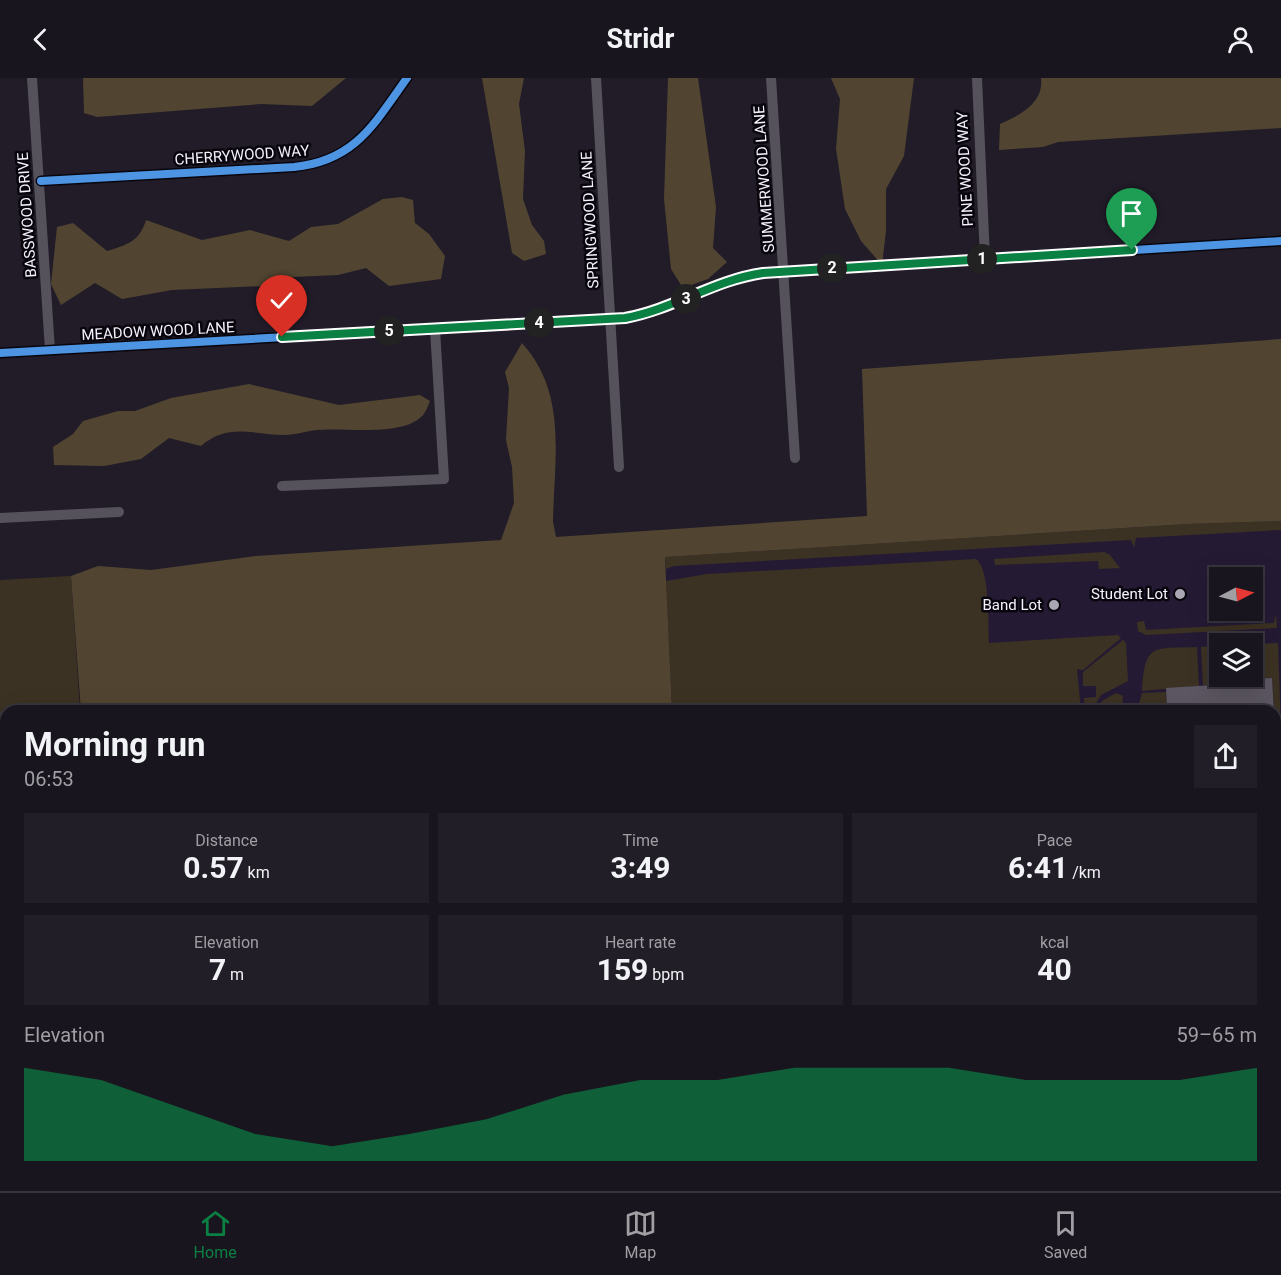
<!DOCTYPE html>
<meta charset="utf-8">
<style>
:root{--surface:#19151e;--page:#221e27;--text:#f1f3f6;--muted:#9f9fa4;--line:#37343c;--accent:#0b8043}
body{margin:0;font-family:Roboto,sans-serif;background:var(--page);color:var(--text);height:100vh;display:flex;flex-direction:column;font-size:22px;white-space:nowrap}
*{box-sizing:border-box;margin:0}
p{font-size:20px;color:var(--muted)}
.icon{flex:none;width:33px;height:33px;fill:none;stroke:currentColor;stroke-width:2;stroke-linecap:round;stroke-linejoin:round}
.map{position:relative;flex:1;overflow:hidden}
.details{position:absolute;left:0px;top:627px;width:1281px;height:486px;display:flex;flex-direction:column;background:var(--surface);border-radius:18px 18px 0 0;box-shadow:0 6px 24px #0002,0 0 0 2px var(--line)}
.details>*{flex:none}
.needle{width:39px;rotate:84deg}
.tools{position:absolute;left:1209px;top:489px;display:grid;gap:12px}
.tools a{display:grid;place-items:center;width:54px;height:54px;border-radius:0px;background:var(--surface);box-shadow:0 6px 24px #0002,0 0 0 2px var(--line);font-size:30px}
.pin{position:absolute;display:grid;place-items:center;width:51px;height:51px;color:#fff;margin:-62px -26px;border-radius:50% 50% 50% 0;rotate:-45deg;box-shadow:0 0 6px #0007}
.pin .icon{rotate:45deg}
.km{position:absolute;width:30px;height:30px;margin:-15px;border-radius:50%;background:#222;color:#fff;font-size:16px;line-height:30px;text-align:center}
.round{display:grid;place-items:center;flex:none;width:63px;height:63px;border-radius:0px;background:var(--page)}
.summary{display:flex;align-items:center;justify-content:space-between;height:102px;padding:0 24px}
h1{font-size:33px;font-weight:700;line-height:45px}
.metrics{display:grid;grid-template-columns:repeat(3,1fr);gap:9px;height:102px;padding:6px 24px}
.metrics div{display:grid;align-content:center;border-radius:0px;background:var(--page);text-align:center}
.metrics b{font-size:30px;font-weight:700}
.metrics small{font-size:16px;font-weight:400}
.metrics p{font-size:16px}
.chart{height:168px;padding:12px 24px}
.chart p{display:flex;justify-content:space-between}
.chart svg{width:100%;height:108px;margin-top:6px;fill:var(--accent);opacity:.7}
header{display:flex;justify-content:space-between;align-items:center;height:78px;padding:0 24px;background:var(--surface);font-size:27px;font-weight:700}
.dock{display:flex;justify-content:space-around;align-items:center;height:84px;border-top:2px solid var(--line);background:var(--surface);font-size:16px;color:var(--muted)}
.dock a{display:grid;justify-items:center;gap:3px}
.dock .current{color:var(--accent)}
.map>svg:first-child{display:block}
.built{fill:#251a34;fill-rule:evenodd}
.green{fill:#3c3223}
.forest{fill:#514531}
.building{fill:#5c5762}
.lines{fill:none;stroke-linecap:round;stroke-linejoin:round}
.minor{stroke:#56525c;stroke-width:10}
.cycleway-casing{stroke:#08050d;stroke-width:11}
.cycleway{stroke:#4d94e3;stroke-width:8}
.route-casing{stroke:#fff;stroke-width:12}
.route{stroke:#0b8043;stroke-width:8}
.poi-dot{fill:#aba6b3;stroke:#08050d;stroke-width:2}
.labels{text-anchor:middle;stroke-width:5;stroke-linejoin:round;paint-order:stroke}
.street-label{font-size:15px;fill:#f6f1fe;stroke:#08050d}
.poi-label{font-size:15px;fill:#f6f1fe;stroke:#08050d;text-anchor:end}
</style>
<header><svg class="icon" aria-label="back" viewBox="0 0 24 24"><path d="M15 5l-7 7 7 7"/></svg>Stridr<svg class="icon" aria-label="person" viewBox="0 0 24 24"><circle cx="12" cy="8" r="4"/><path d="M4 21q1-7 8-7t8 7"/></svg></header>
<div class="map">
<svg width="1281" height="1113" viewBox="0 0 1281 1113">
<rect width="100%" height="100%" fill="#211c28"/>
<path class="built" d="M1281,443V808H1275V633H672L665,479ZM1220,500H1252V532H1220ZM1220,566H1252V598H1220Z"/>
<g class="green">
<polygon points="1281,443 1281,452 1136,460 1134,470 1131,462 674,488 666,491 665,479 1188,446"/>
<polygon points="1104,474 1110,477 1120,490 1099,491 1098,483 995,487 994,481"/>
<path d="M976,481C990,490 988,547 989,565L1118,557L1121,560L1083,592L1077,591L1081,633H672L666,503L707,496Z"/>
<polygon points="71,498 80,633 6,633 6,713 0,715 0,502"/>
<polygon points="1276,536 1277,550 1146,557 1138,553 1137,544 1144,543 1146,552 1274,545"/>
<polygon points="1123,562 1126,565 1128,603 1101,617 1092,633 1085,633 1084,620 1096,619 1096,608 1083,608 1083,594"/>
<polygon points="1278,565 1281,655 1276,655 1272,600 1256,600 1256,595 1253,595 1252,566"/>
<polygon points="1219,568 1220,598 1230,599 1230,602 1213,603 1213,607 1203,607 1201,569"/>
<path d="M1197,569L1199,608L1142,613C1145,564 1153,571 1197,569Z"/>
<polygon points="1166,614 1167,633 1137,633 1142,615"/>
<polygon points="1116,615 1123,618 1122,633 1096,633 1102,623"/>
<polygon points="6,728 6,933 0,933 0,731"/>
<polygon points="1281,796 1281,995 1275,995 1275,797"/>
</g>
<g class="forest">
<polygon points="83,0 346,0 312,28 261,26 97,39 84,35"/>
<polygon points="482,0 524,0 519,26 525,73 523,121 532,147 544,163 546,176 524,183 512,175"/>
<polygon points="668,0 698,0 716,129 713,170 727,184 708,201 683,210 671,191 664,121"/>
<polygon points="831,0 914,0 904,78 886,111 886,153 882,187 861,163 845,131 836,71 840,21"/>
<path d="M1041,0H1281V50L1058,64L1043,69L999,72L1000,46C1020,37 1044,25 1041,0Z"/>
<path d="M402,119L413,122L415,145L429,156L445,178L441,201L389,208L366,190L338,197L293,199L263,208L172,212L122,221L95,205L61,227L51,206L57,149L73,145L107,173C127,167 140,163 146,142L202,162L250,152L289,163L311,149L338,146L383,121Z"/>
<path d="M1281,261V443L1188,446L665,479L672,633H81L71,498L98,488L151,492L256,478L501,462L514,425L512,389L506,362L509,310L505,294L522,265C568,316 554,380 553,444L556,459L867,438L862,291Z"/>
<path d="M249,306L339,327L420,317L430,323C428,328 425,336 421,339C400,359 343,349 317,352C306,353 295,357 285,357C253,357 229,344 201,368L169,360L141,381L104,388L54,387L53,369L73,356L83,343L118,333H135L171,320Z"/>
<polygon points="1281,995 1281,1094 1275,1095 1275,995"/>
<polygon points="260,1107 427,1107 429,1113 260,1113"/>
</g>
<polygon class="building" points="1272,600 1274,633 1167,633 1166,610 1213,607 1212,603"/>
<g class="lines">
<g class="minor">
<polyline points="32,0 50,272"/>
<polyline points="596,0 619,389"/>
<polyline points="771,0 795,380"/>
<polyline points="977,0 985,181"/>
<path d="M41,103L294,89C355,83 374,46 407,0"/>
<path d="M0,275L625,240C674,231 714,202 763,195L1281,163"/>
<polyline points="282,408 444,401 435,251"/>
<polyline points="0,440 119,434"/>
<polyline points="765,1107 765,1113"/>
<polyline points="603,1113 714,1107"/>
</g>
<defs>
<g id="cycleway">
<path d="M41,103L294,89C355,83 374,46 407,0"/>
<path d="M0,275L625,240C674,231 714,202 763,195L1281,163"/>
</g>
</defs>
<use href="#cycleway" class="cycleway-casing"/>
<use href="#cycleway" class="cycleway"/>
</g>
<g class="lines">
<defs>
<path id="route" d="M282,259L625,240C674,231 714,202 763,195L1132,172"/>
</defs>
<use href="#route" class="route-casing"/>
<use href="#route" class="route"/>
</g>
<g class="poi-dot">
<circle cx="1180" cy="516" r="6"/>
<circle cx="1054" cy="527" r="6"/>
</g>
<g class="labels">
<g class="street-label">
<text transform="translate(242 77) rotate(-4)" y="5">CHERRYWOOD WAY</text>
<text transform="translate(965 91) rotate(-93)" y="5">PINE WOOD WAY</text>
<text transform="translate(764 101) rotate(-94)" y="5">SUMMERWOOD LANE</text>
<text transform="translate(27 137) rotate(-94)" y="5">BASSWOOD DRIVE</text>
<text transform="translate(590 142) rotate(-93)" y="5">SPRINGWOOD LANE</text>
<text transform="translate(158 253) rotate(-3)" y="5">MEADOW WOOD LANE</text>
</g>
<g class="poi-label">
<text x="1168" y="521">Student Lot</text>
<text x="1042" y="532">Band Lot</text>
</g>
</g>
</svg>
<div class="tools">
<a><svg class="needle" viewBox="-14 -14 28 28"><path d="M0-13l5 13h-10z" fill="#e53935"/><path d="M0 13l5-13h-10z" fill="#9f9fa4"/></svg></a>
<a><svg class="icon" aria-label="layers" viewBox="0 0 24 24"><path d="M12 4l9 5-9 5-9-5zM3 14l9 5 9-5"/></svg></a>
</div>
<div class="pin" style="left:1132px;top:172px;background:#1e9e55"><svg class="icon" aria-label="arrive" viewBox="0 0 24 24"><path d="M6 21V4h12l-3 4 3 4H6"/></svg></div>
<div class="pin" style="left:282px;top:259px;background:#d93025"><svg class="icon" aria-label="check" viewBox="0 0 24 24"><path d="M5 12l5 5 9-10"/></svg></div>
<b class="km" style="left:982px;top:181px">1</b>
<b class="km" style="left:832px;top:190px">2</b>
<b class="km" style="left:686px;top:221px">3</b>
<b class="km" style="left:539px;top:245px">4</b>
<b class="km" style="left:389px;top:253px">5</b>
<section class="details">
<div class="summary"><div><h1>Morning run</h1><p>06:53</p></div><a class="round"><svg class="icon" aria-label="share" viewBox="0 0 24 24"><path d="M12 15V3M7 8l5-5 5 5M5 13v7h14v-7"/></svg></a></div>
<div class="metrics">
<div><p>Distance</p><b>0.57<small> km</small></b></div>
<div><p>Time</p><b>3:49</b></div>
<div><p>Pace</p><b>6:41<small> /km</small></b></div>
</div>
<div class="metrics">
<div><p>Elevation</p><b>7<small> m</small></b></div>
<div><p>Heart rate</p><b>159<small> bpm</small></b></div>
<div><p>kcal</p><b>40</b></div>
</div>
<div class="chart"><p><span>Elevation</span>59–65 m</p>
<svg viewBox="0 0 160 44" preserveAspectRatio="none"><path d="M0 44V6L10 11L20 22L30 33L40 38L50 33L60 27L70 17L80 11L90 11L100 6L110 6L120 6L130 11L140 11L150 11L160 6V44z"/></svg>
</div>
</section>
</div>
<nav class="dock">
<a class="current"><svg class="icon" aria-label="home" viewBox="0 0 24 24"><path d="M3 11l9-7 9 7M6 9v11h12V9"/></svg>Home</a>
<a><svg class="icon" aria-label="map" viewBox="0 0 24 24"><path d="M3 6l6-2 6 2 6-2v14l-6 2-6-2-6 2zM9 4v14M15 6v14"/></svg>Map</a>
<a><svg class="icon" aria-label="saved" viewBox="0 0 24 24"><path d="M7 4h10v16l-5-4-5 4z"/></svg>Saved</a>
</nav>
